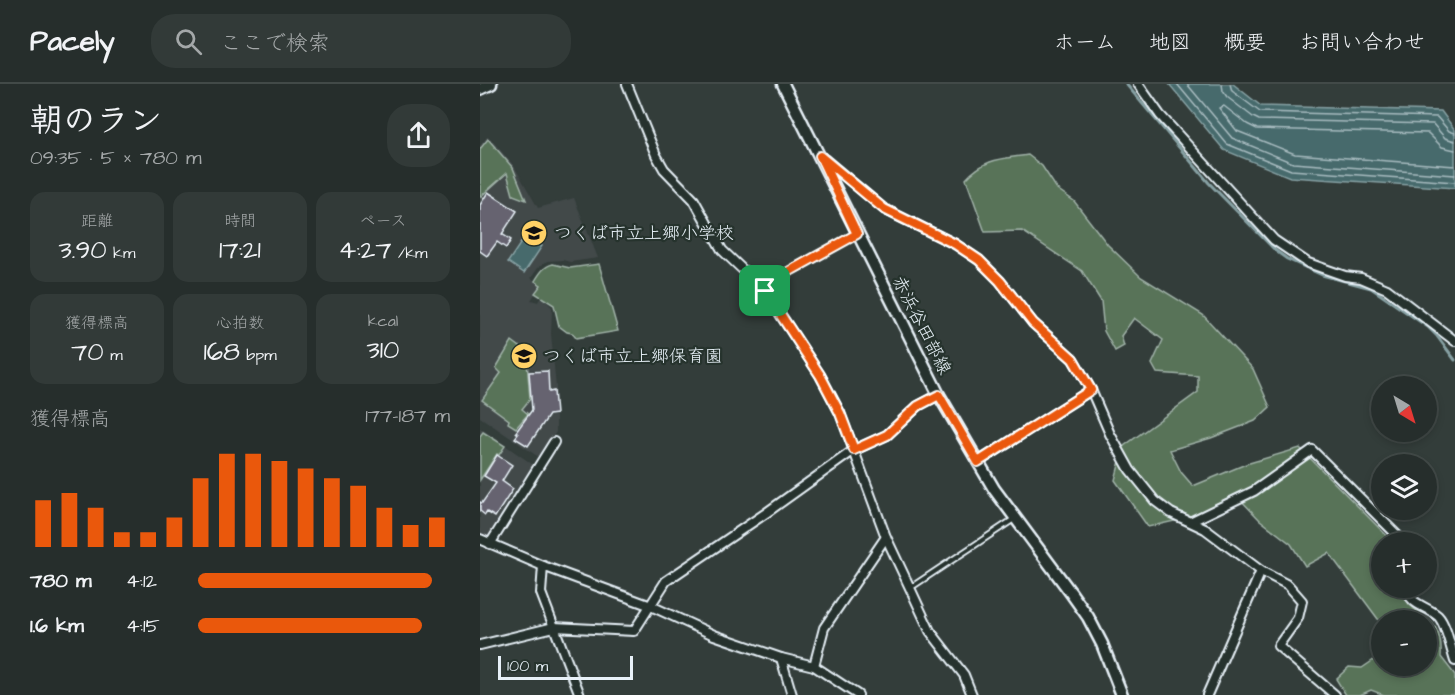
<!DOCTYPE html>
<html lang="ja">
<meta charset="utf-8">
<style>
:root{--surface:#262e2c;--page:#323a38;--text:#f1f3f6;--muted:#a4a8a9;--line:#424a48;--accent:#ea580c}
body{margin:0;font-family:"Architects Daughter","Klee One",sans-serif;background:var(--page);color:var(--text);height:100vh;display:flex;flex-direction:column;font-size:22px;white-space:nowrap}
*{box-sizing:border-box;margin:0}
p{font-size:20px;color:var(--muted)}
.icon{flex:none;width:33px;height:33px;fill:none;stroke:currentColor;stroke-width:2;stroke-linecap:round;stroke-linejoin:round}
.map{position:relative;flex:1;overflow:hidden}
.panel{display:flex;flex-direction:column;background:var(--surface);width:480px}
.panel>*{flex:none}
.needle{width:39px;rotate:142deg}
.controls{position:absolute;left:891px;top:292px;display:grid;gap:12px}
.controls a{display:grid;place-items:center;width:66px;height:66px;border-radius:50%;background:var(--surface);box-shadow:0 3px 9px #0003,0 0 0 2px var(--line);font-size:30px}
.scale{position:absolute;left:18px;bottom:15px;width:135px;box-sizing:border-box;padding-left:6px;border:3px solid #e8f1f8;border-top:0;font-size:16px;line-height:21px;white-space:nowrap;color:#e8f1f8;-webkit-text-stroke:4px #26332d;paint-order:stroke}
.pin{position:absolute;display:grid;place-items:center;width:51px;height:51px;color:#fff;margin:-26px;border-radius:12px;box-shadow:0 3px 9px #0006}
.round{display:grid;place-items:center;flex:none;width:63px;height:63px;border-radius:24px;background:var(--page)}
.summary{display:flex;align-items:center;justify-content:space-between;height:102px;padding:0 30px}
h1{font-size:33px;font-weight:600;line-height:45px}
.figures{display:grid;grid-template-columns:repeat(3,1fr);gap:9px;height:102px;padding:6px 30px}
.figures div{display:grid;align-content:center;border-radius:15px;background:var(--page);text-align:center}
.figures b{font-size:26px;font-weight:600}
.figures small{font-size:16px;font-weight:400}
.figures p{font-size:16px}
.chart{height:168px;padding:12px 30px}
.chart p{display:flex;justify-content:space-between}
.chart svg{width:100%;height:108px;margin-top:6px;stroke:var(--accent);stroke-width:6}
ul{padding:0 30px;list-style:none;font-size:20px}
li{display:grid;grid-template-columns:96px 72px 1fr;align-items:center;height:45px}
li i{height:15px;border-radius:8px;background:var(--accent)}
header{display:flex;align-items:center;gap:36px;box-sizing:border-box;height:84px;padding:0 30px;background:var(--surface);border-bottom:2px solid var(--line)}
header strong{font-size:28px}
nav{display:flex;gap:33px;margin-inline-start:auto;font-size:21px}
.search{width:420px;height:54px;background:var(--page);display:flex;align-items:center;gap:15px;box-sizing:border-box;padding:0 21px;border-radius:24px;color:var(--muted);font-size:22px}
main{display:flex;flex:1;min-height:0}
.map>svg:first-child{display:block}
.built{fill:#42494a}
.green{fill:#597359;stroke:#a0b2a8;stroke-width:1.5}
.water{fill:#476b6c;stroke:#87a1a4;stroke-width:1.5}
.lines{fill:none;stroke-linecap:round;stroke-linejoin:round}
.shore{stroke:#a8bbc0;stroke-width:1.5}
.stream{stroke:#87a1a4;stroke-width:3}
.building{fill:#666470;stroke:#e8f1f8;stroke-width:1.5}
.lane-casing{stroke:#e8f1f8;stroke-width:8}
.street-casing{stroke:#e8f1f8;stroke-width:12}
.secondary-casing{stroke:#e8f1f8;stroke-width:15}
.lane{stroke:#26332d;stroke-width:4}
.street{stroke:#26332d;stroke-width:8}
.secondary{stroke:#26332d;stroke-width:10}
.route-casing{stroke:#fff;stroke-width:12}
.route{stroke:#ea580c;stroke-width:8}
.labels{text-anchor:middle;stroke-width:4.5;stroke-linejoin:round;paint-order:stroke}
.poi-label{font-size:18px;fill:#e8f1f8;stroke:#26332d;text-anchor:start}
.street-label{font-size:18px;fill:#e8f1f8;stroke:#26332d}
</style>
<header>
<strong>Pacely</strong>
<div class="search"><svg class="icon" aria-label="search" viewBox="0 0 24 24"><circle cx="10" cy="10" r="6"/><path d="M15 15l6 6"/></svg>ここで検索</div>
<nav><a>ホーム</a><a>地図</a><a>概要</a><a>お問い合わせ</a></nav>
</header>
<main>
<section class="panel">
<div class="summary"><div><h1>朝のラン</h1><p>09:35 · 5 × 780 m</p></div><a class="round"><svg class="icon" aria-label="share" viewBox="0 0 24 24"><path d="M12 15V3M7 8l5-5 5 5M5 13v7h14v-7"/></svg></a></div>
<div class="figures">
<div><p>距離</p><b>3.90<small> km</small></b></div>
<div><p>時間</p><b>17:21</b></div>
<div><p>ペース</p><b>4:27<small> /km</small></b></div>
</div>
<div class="figures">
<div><p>獲得標高</p><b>70<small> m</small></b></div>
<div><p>心拍数</p><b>168<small> bpm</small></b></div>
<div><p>kcal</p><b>310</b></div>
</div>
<div class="chart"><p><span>獲得標高</span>177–187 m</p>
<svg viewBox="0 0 160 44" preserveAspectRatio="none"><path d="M5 44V25M15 44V22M25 44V28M35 44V38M45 44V38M55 44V32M65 44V16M75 44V6M85 44V6M95 44V9M105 44V12M115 44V16M125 44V19M135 44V28M145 44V35M155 44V32"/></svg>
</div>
<ul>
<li><b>780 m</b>4:12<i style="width:93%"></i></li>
<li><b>1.6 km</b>4:15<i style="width:89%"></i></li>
</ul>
</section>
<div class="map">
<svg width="975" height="611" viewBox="0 0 975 611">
<rect width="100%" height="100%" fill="#333d3a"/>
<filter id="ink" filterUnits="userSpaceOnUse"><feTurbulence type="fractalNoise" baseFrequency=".0167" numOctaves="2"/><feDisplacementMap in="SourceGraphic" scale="12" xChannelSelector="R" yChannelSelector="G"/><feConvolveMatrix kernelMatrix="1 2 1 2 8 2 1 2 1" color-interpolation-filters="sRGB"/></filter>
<g filter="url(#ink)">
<g class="built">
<polygon points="8,52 34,82 58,124 94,114 118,174 90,178 83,176 67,177 58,184 51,194 61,201 51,216 58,218 61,213 72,223 71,250 76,304 76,348 60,374 0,333 0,62"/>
<polygon points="0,344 52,380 53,384 12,450 6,453 0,450"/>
</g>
<g class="green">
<polygon points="8,55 33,84 46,116 33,111 27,89 0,113 0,65"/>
<path d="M548,71L562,82L577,105L594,117L628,161L661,193L723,231L773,285L790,323L775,337L731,354L690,366L701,388L713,402L766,380L820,364L914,459H902V504H922C927,536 964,525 961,573L975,591V611H904L891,606L880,611H866L856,595L869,583L882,584L901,571L902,582H946V537H902L901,539L849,469L825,482L811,460L780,436L756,411L712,433L668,443L635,396L644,362L718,308V292L677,289L672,280L683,256L654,234L641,252L644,262L635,267L624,247L621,217L602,187L542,147L505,148L486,95C505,74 522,75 548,71Z"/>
<path d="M73,180L90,184L119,180L138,247L96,254L92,249L87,248L79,242L74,221L55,209L61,201L55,197C60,189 64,182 73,180Z"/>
<polygon points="32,257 40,263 47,277 50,315 42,325 48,330 36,344 28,339 29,336 2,316 21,289 16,284"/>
<polygon points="3,348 25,362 19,371 17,370 0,396 0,352"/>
</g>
<g class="water">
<polygon points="689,0 753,0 781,22 961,27 975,46 975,104 810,93 744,66"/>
<polygon points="46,151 62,162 44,189 28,178"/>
</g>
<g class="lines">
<g class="shore">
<polyline points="697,0 747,60 811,86 975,98"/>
<polyline points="707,0 752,54 813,79 975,91"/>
<polyline points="742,0 743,7 747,13 773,33 779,36 953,40 965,54 975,57"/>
<polyline points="750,0 752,7 780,28 957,33 969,47 975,49"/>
<polyline points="975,66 962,63 948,49 777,45 767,40 744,22 739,24 757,47 815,70 975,82"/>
</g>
<polyline class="stream" points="646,0 729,99 796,167 807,175 842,191 891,204 948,243 957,252 975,276"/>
</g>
<g class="building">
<polygon points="8,108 37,127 22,150 31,156 26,164 17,158 7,172 0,167 0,121"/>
<polygon points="68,287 69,308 74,307 76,330 69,331 48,362 35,354 38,350 36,348 52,326 49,288"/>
<polygon points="17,371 32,381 22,397 33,405 15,433 7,428 5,431 0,427 0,418 2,419 16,399 4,392"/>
</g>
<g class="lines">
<defs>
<g id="lane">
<polyline points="286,206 310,187 376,150"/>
<polyline points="430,504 534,435"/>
</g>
<g id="street">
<polyline points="147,0 176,71 184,85 214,116 242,166 285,207 340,291 360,329 406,453 430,504 450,547 484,591 492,611"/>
<polyline points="658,0 680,31 794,156 828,179 865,192 881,194 907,205 975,257"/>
<polyline points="341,72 404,125 475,160 499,176 520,197 553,239 593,275 611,306 630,350 650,386 675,417 691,429 725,445 781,487 808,501 822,517 818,534 798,562 855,611"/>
<polyline points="498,378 611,306"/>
<polyline points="712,437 774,407 832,366 925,459"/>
<polyline points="0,455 63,482 171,522 234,551 301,574 334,582 378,611"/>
<polyline points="10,460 74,358"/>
<polyline points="63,482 61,509 100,611"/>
<path d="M927,504C929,521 947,522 958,532C966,540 971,565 975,577"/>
<polyline points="0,561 74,543 154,547 186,497 286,429 374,366 407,351 438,322 459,311"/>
<polyline points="301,574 312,611"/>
<polyline points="334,582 344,544 406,453"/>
<polyline points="727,611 781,487"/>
</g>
<g id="secondary">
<polyline points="303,0 459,311 514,405 591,509 608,533 622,560 642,611"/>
<polyline points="0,5 11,0"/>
</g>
</defs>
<use href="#lane" class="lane-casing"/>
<use href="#street" class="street-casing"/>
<use href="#secondary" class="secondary-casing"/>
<use href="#lane" class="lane"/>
<use href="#street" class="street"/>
<use href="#secondary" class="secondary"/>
</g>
</g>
<g class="lines" filter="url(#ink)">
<defs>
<polygon id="route" points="340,72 404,125 475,160 499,176 520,197 553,239 593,275 611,306 498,378 459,311 438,322 407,351 374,366 360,329 340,291 285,207 310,187 377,150"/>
</defs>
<use href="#route" class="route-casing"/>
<use href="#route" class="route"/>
</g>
<defs>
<symbol id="school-disc" viewBox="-11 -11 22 22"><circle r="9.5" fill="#ffd166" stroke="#26332d"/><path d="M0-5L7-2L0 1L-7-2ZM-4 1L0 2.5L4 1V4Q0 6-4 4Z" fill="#111"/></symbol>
</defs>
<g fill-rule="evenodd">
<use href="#school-disc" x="39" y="134" width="30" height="30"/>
<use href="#school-disc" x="29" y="257" width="30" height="30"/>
</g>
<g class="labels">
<g class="poi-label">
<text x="74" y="155">つくば市立上郷小学校</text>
<text x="63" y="278">つくば市立上郷保育園</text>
</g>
<g class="street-label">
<text transform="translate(442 241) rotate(63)" y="6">赤浜谷田部線</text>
</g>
</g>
</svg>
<div class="controls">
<a><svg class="needle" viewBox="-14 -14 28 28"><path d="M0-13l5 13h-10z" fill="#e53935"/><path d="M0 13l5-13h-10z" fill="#a4a8a9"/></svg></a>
<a><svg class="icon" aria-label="layers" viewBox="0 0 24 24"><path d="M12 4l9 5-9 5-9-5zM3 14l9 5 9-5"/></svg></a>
<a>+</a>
<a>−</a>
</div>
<div class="scale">100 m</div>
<div class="pin" style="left:285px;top:207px;background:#1e9e55"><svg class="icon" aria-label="arrive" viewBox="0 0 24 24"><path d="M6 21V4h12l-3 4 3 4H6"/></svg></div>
</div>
</main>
